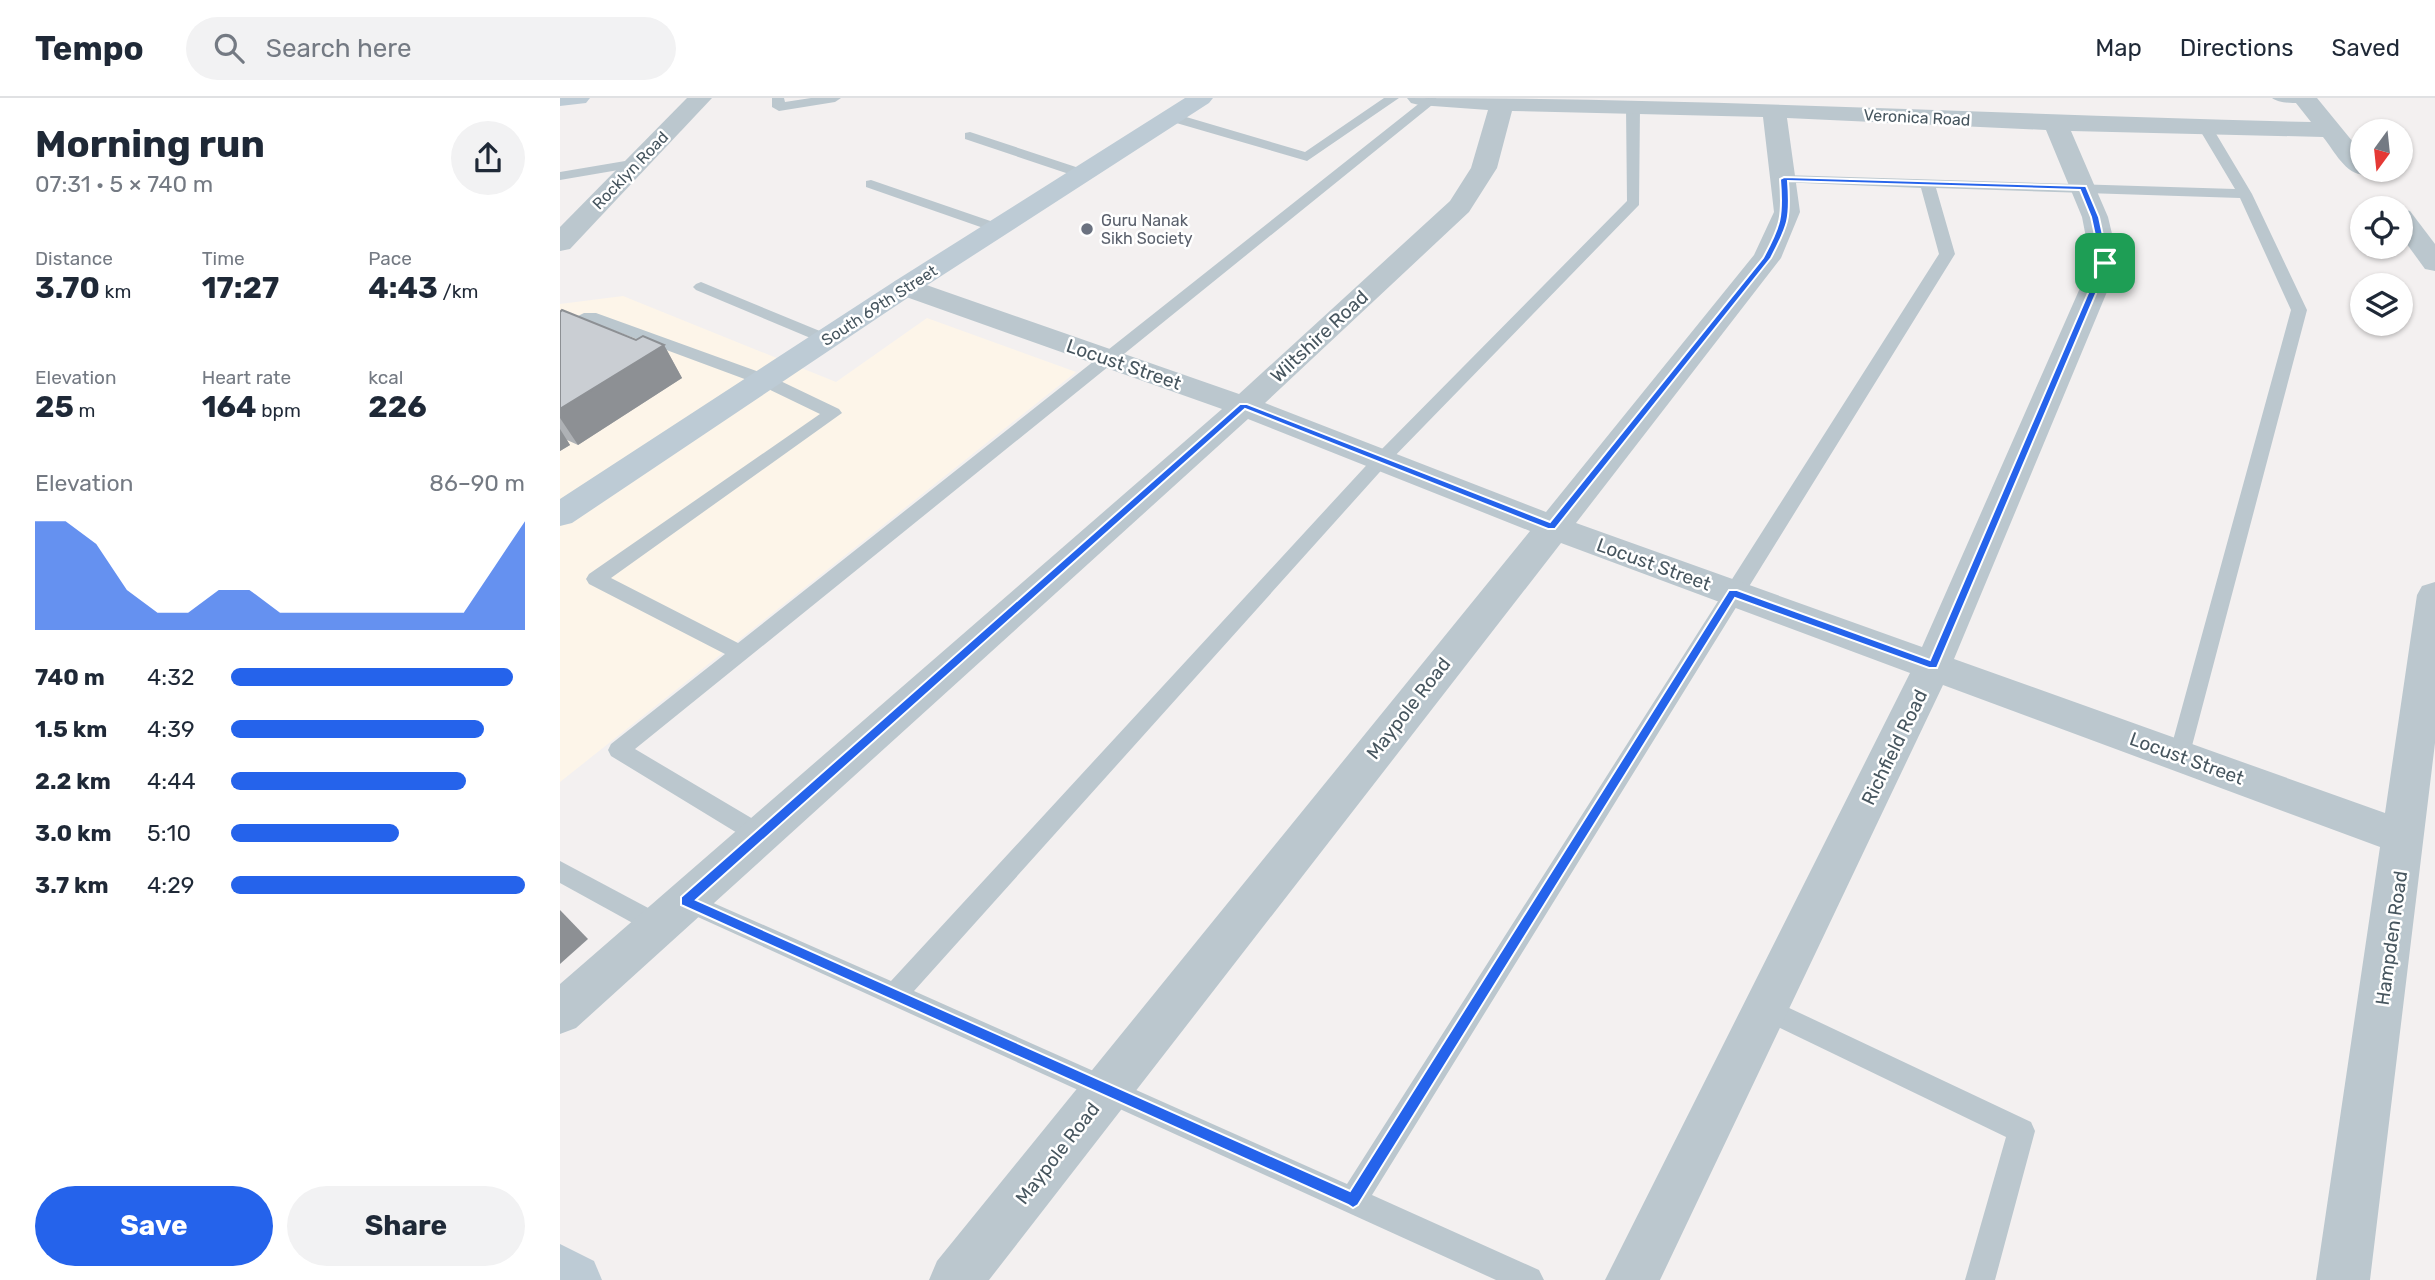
<!DOCTYPE html>
<meta charset="utf-8">
<style>
:root{--surface:#fff;--page:#f2f2f3;--text:#1f2937;--muted:#747a83;--line:#e0e1e3;--accent:#2563eb}
body{margin:0;font-family:Rubik,sans-serif;background:var(--page);color:var(--text);height:100vh;display:flex;flex-direction:column;font-size:26px;white-space:nowrap}
*{box-sizing:border-box;margin:0}
p{font-size:23px;color:var(--muted)}
.icon{flex:none;width:38px;height:38px;fill:none;stroke:currentColor;stroke-width:2;stroke-linecap:round;stroke-linejoin:round}
.map{position:relative;flex:1;overflow:hidden}
.sheet{display:flex;flex-direction:column;background:var(--surface);width:560px}
.sheet>*{flex:none}
.needle{width:46px;rotate:195deg}
.buttons{position:absolute;left:1790px;top:21px;display:grid;gap:14px}
.buttons a{display:grid;place-items:center;width:63px;height:63px;border-radius:50%;background:var(--surface);box-shadow:0 2px 5px #0004;font-size:35px}
.pin{position:absolute;display:grid;place-items:center;width:60px;height:60px;color:#fff;margin:-30px;border-radius:14px;box-shadow:0 4px 10px #0006}
.round{display:grid;place-items:center;flex:none;width:74px;height:74px;border-radius:37px;background:var(--page)}
.overview{display:flex;align-items:center;justify-content:space-between;height:119px;padding:0 35px}
h1{font-size:38px;font-weight:700;line-height:52px}
.metrics{display:grid;grid-template-columns:repeat(3,1fr);gap:10px;height:119px;padding:7px 35px}
.metrics div{display:grid;align-content:center}
.metrics b{font-size:30px;font-weight:700}
.metrics small{font-size:19px;font-weight:400}
.metrics p{font-size:19px}
.chart{height:196px;padding:14px 35px}
.chart p{display:flex;justify-content:space-between}
.chart svg{width:100%;height:126px;margin-top:7px;fill:var(--accent);opacity:.7}
.button{display:flex;gap:14px;margin-top:auto;padding:14px 35px}
.button a{flex:1;height:80px;border-radius:42px;background:var(--accent);color:#fff;font-size:28px;font-weight:700;line-height:80px;text-align:center}
.button a+a{background:var(--page);color:var(--text)}
ul{padding:0 35px;list-style:none;font-size:23px}
li{display:grid;grid-template-columns:112px 84px 1fr;align-items:center;height:52px}
li i{height:18px;border-radius:9px;background:var(--accent)}
header{display:flex;align-items:center;gap:42px;box-sizing:border-box;height:98px;padding:0 35px;background:var(--surface);border-bottom:2px solid var(--line)}
header strong{font-size:33px}
nav{display:flex;gap:38px;margin-inline-start:auto;font-size:24px}
.search{width:490px;height:63px;background:var(--page);display:flex;align-items:center;gap:18px;box-sizing:border-box;padding:0 24px;border-radius:38px;color:var(--muted);font-size:26px}
main{display:flex;flex:1;min-height:0}
.map>svg:first-child{display:block}
.commercial{fill:#fdf5e9}
.lines{fill:none;stroke-linecap:round;stroke-linejoin:round}
.lane{fill:#bbc7ce;fill-rule:evenodd}
.street{fill:#bbc7ce;fill-rule:evenodd}
.secondary{fill:#bdcbd5;fill-rule:evenodd}
.wall{fill:#aeb1b5}
.shaded-wall{fill:#8d9094}
.building{fill:#caced3;stroke:#8d9094;stroke-width:2}
.route{fill:#2563eb;stroke:#fff;stroke-width:2;fill-rule:evenodd}
.worship-dot{fill:#6b7280;stroke:#fff;stroke-width:2.5}
.labels{text-anchor:middle;stroke-width:5;stroke-linejoin:round;paint-order:stroke}
.far-street-label{font-size:16px;fill:#47565f;stroke:#fff}
.far-worship-label{font-size:16px;fill:#5b616d;stroke:#fff;text-anchor:start}
.street-label{font-size:19px;fill:#47565f;stroke:#fff}
</style>
<header>
<strong>Tempo</strong>
<div class="search"><svg class="icon" aria-label="search" viewBox="0 0 24 24"><circle cx="10" cy="10" r="6"/><path d="M15 15l6 6"/></svg>Search here</div>
<nav><a>Map</a><a>Directions</a><a>Saved</a></nav>
</header>
<main>
<section class="sheet">
<div class="overview"><div><h1>Morning run</h1><p>07:31 · 5 × 740 m</p></div><a class="round"><svg class="icon" aria-label="share" viewBox="0 0 24 24"><path d="M12 15V3M7 8l5-5 5 5M5 13v7h14v-7"/></svg></a></div>
<div class="metrics">
<div><p>Distance</p><b>3.70<small> km</small></b></div>
<div><p>Time</p><b>17:27</b></div>
<div><p>Pace</p><b>4:43<small> /km</small></b></div>
</div>
<div class="metrics">
<div><p>Elevation</p><b>25<small> m</small></b></div>
<div><p>Heart rate</p><b>164<small> bpm</small></b></div>
<div><p>kcal</p><b>226</b></div>
</div>
<div class="chart"><p><span>Elevation</span>86–90 m</p>
<svg viewBox="0 0 160 44" preserveAspectRatio="none"><path d="M0 44V6L10 6L20 14L30 30L40 38L50 38L60 30L70 30L80 38L90 38L100 38L110 38L120 38L130 38L140 38L150 22L160 6V44z"/></svg>
</div>
<ul>
<li><b>740 m</b>4:32<i style="width:96%"></i></li>
<li><b>1.5 km</b>4:39<i style="width:86%"></i></li>
<li><b>2.2 km</b>4:44<i style="width:80%"></i></li>
<li><b>3.0 km</b>5:10<i style="width:57%"></i></li>
<li><b>3.7 km</b>4:29<i style="width:100%"></i></li>
</ul>
<div class="button"><a>Save</a><a>Share</a></div>
</section>
<div class="map">
<svg width="1875" height="1182" viewBox="0 0 1875 1182">
<rect width="100%" height="100%" fill="#f3f0f0"/>
<polygon class="commercial" points="63,198 276,284 367,220 516,274 0,684 0,206"/>
<g class="lines">
<g class="lane">
<polygon points="212,0 224,0 225,4 251,0 281,0 275,4 219,13 212,9"/>
<polygon points="824,0 839,0 747,63 606,22 604,19 611,15 616,16 745,54"/>
<polygon points="866,0 876,0 877,3 75,651 208,730 211,737 208,744 200,746 192,744 51,658 48,652 51,646 165,556 29,486 26,481 29,476 260,316 198,286 31,224 0,238 0,227 24,215 36,215 210,278 279,311 282,315 51,480 178,545"/>
<path d="M1712,0H1750V1C1742,7 1720,6 1712,0Z"/>
<polygon points="1073,5 1080,9 1079,107 827,366 354,893 787,1086 1379,156 1361,90 1219,84 1217,81 1224,77 1675,91 1638,29 1645,25 1652,29 1692,96 1747,212 1628,663 1620,666 1612,663 1609,657 1731,212 1680,100 1376,90 1395,156 812,1097 979,1172 984,1182 936,1182 118,810 114,803 118,796 126,793 331,883 815,358 1067,103 1066,9"/>
<polygon points="410,34 528,73 530,76 528,79 518,79 405,41 405,35"/>
<polygon points="77,61 84,65 82,68 0,82 0,74"/>
<polygon points="311,82 442,127 444,130 442,133 432,133 306,89 306,83"/>
<polygon points="141,184 272,238 274,241 272,244 260,244 136,192 133,189 136,186"/>
<polygon points="0,763 107,820 110,827 107,834 98,838 89,834 0,785"/>
<polygon points="1206,899 1471,1024 1475,1033 1435,1182 1405,1182 1446,1039 1197,919 1193,911 1197,903"/>
</g>
<g class="street">
<polygon points="127,0 152,0 10,151 0,153 0,129"/>
<path d="M847,0C1149,0 1450,17 1751,24L1732,0H1757L1802,55V72H1814L1811,76C1788,82 1776,55 1763,39L1511,33L1548,119L1559,165L1394,561L1825,715L1857,497L1862,488L1875,484V645L1810,1182H1756L1820,749L1383,587L1100,1182H1045L1350,575L1001,445L429,1182H369L377,1163L970,433L688,321L16,930L0,936V886L662,311L335,195L331,189L335,183L345,180L355,183L679,296L890,103L911,70L928,12L859,7L851,5ZM952,13L1203,19L1214,114L1194,157L986,414L705,305L909,114L937,70ZM1227,20L1486,32L1522,119L1531,165L1362,549L1016,425L1221,160L1240,114Z"/>
<polygon points="1841,111 1850,113 1875,146 1875,173 1865,171 1841,138"/>
</g>
<g class="secondary">
<polygon points="0,0 30,0 26,5 0,8"/>
<polygon points="625,0 653,0 649,5 355,195 12,425 0,428 0,401 335,183"/>
<polygon points="0,1146 34,1163 42,1182 0,1182"/>
</g>
</g>
<polygon class="wall" points="0,214 76,242 104,247 122,280 18,347 7,342 10,347 0,353"/>
<g class="shaded-wall">
<polygon points="104,247 122,280 18,347 0,320 0,311"/>
<polygon points="0,331 10,347 0,353"/>
<polygon points="0,812 28,841 0,866"/>
</g>
<polygon class="building" points="2,212 76,242 83,238 104,247 0,311 0,214"/>
<path class="route" d="M1224,79L1526,88L1539,119L1549,165L1377,570H1369L1175,500L798,1107L793,1110L788,1107L121,807V799L680,306H687L990,424L1203,160C1221,127 1223,118 1220,81ZM1228,83L1520,92L1531,119L1541,165L1370,562L1177,492H1169L790,1093L136,802L685,311L988,431H995L1211,160C1228,128 1231,120 1228,83Z"/>
<circle class="worship-dot" cx="527" cy="131" r="7"/>
<g class="labels">
<g class="far-street-label">
<text transform="translate(1357 19) rotate(3)" y="6">Veronica Road</text>
<text transform="translate(70 72) rotate(-46)" y="6">Rocklyn Road</text>
<text transform="translate(319 207) rotate(-33)" y="6">South 69th Street</text>
</g>
<g class="far-worship-label">
<text x="541" y="128">Guru Nanak<tspan x="541" dy="18">Sikh Society</tspan></text>
</g>
<g class="street-label">
<text transform="translate(759 238) rotate(-43)" y="7">Wiltshire Road</text>
<text transform="translate(564 266) rotate(19)" y="7">Locust Street</text>
<text transform="translate(1094 466) rotate(20)" y="7">Locust Street</text>
<text transform="translate(848 610) rotate(-52)" y="7">Maypole Road</text>
<text transform="translate(1334 649) rotate(-64)" y="7">Richfield Road</text>
<text transform="translate(1627 660) rotate(20)" y="7">Locust Street</text>
<text transform="translate(1831 840) rotate(-82)" y="7">Hampden Road</text>
<text transform="translate(497 1055) rotate(-52)" y="7">Maypole Road</text>
</g>
</g>
</svg>
<div class="buttons">
<a><svg class="needle" viewBox="-14 -14 28 28"><path d="M0-13l5 13h-10z" fill="#e53935"/><path d="M0 13l5-13h-10z" fill="#747a83"/></svg></a>
<a><svg class="icon" aria-label="locate" viewBox="0 0 24 24"><circle cx="12" cy="12" r="6"/><path d="M12 2v4M12 18v4M2 12h4M18 12h4"/></svg></a>
<a><svg class="icon" aria-label="layers" viewBox="0 0 24 24"><path d="M12 4l9 5-9 5-9-5zM3 14l9 5 9-5"/></svg></a>
</div>
<div class="pin" style="left:1545px;top:165px;background:#1e9e55"><svg class="icon" aria-label="arrive" viewBox="0 0 24 24"><path d="M6 21V4h12l-3 4 3 4H6"/></svg></div>
</div>
</main>
